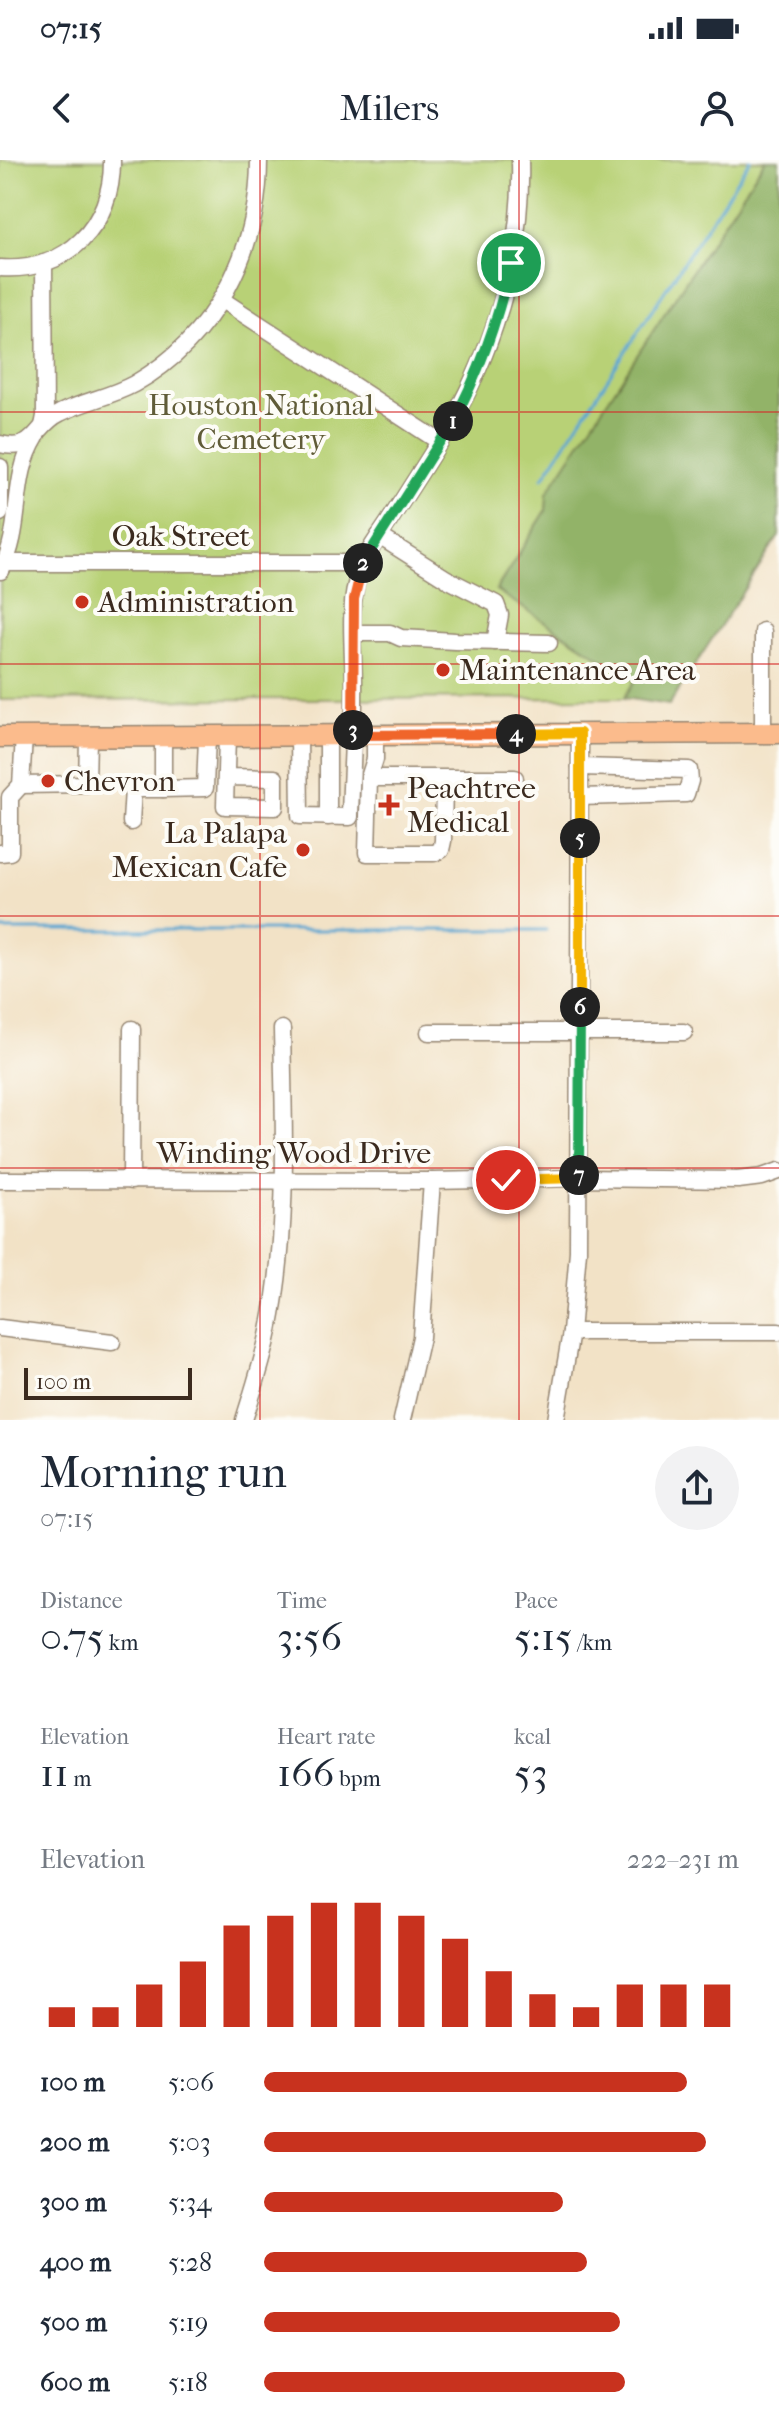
<!DOCTYPE html>
<meta charset="utf-8">
<style>
:root{--surface:#fff;--page:#f2f2f3;--text:#1f2937;--muted:#747a83;--accent:#c8321e}
body{margin:0;font-family:"IM FELL French Canon",serif;background:var(--page);color:var(--text);height:100vh;display:flex;flex-direction:column;font-size:30px;white-space:nowrap}
*{box-sizing:border-box;margin:0}
p{font-size:26px;color:var(--muted)}
.icon{flex:none;width:44px;height:44px;fill:none;stroke:currentColor;stroke-width:2;stroke-linecap:round;stroke-linejoin:round}
.map{position:relative;height:1260px;overflow:hidden}
.sheet{display:flex;flex-direction:column;background:var(--surface);flex:1}
.sheet>*{flex:none}
.scale{position:absolute;left:24px;bottom:20px;width:168px;box-sizing:border-box;padding-left:8px;border:4px solid #3b2a1e;border-top:0;font-size:22px;line-height:28px;white-space:nowrap;color:#3b2a1e;-webkit-text-stroke:6px #fdfcf7;paint-order:stroke}
.pin{position:absolute;display:grid;place-items:center;width:68px;height:68px;color:#fff;margin:-34px;border:4px solid #fff;border-radius:50%;box-shadow:0 2px 8px #0007}
.km{position:absolute;width:40px;height:40px;margin:-20px;border-radius:50%;background:#222;color:#fff;font-size:22px;line-height:40px;text-align:center}
.round{display:grid;place-items:center;flex:none;width:84px;height:84px;border-radius:42px;background:var(--page)}
.summary{display:flex;align-items:center;justify-content:space-between;height:136px;padding:0 40px}
h1{font-size:44px;font-weight:600;line-height:60px}
.stats{display:grid;grid-template-columns:repeat(3,1fr);gap:12px;height:136px;padding:8px 40px}
.stats div{display:grid;align-content:center}
.stats b{font-size:40px;font-weight:600}
.stats small{font-size:22px;font-weight:400}
.stats p{font-size:22px}
.chart{height:224px;padding:16px 40px}
.chart p{display:flex;justify-content:space-between}
.chart svg{width:100%;height:144px;margin-top:8px;stroke:var(--accent);stroke-width:6}
ul{padding:0 40px;list-style:none;font-size:26px}
li{display:grid;grid-template-columns:128px 96px 1fr;align-items:center;height:60px}
li i{height:20px;border-radius:10px;background:var(--accent)}
.status{display:flex;justify-content:space-between;align-items:center;height:56px;padding:0 40px;background:var(--surface);direction:ltr}
.status svg{height:22px;fill:currentColor}
header{display:flex;justify-content:space-between;align-items:center;height:104px;padding:0 40px;background:var(--surface);font-size:36px;font-weight:600}
.map>svg:first-child{display:block}
.green{fill:#b8d176;stroke:#7a7e4a;stroke-width:2}
.forest{fill:#92b367;stroke:#666e42;stroke-width:2}
.lines{fill:none;stroke-linecap:round;stroke-linejoin:round}
.stream{stroke:#59a5d1;stroke-width:3}
.minor-casing{stroke:#968672;stroke-width:19}
.major-casing{stroke:#968672;stroke-width:23}
.minor{stroke:#fff;stroke-width:16}
.major{stroke:#fbbb8c;stroke-width:20}
.split-1-casing{stroke:#fff;stroke-width:16}
.split-2-casing{stroke:#fff;stroke-width:16}
.split-3-casing{stroke:#fff;stroke-width:16}
.split-4-casing{stroke:#fff;stroke-width:16}
.split-5-casing{stroke:#fff;stroke-width:16}
.split-6-casing{stroke:#fff;stroke-width:16}
.split-7-casing{stroke:#fff;stroke-width:16}
.split-8-casing{stroke:#fff;stroke-width:16}
.split-1{stroke:#22a559;stroke-width:10}
.split-2{stroke:#22a559;stroke-width:10}
.split-3{stroke:#f0652b;stroke-width:10}
.split-4{stroke:#f0652b;stroke-width:10}
.split-5{stroke:#f5b400;stroke-width:10}
.split-6{stroke:#f5b400;stroke-width:10}
.split-7{stroke:#22a559;stroke-width:10}
.split-8{stroke:#f5b400;stroke-width:10}
.grid{fill:none;stroke:#d62828;stroke-width:2;stroke-opacity:0.55}
.poi-dot{fill:#c8321e;stroke:#fdfcf7;stroke-width:3}
.labels{text-anchor:middle;stroke-width:8;stroke-linejoin:round;paint-order:stroke}
.park-label{font-size:30px;fill:#605c38;stroke:#fdfcf7}
.street-label{font-size:30px;fill:#3b2a1e;stroke:#fdfcf7}
.poi-label{font-size:30px;fill:#3b2a1e;stroke:#fdfcf7;text-anchor:start}
</style>
<div class="status"><b>07:15</b><svg viewBox="0 0 49 12"><path d="M0 12V9h3v3zM5 12V6h3v6zM10 12V3h3v9zM15 12V0h3v12zM26 1h20v11H26zM47 4h2v5h-2z"/></svg></div>
<header><svg class="icon" aria-label="back" viewBox="0 0 24 24"><path d="M15 5l-7 7 7 7"/></svg>Milers<svg class="icon" aria-label="person" viewBox="0 0 24 24"><circle cx="12" cy="8" r="4"/><path d="M4 21q1-7 8-7t8 7"/></svg></header>
<div class="map">
<svg width="779" height="1260" viewBox="0 0 779 1260">
<rect width="100%" height="100%" fill="#fdfcf7"/>
<filter id="ink" filterUnits="userSpaceOnUse"><feTurbulence type="fractalNoise" baseFrequency=".0125" numOctaves="2"/><feDisplacementMap in="SourceGraphic" scale="16" xChannelSelector="R" yChannelSelector="G"/><feConvolveMatrix kernelMatrix="1 2 1 2 8 2 1 2 1" color-interpolation-filters="sRGB"/></filter>
<filter id="wash" filterUnits="userSpaceOnUse"><feTurbulence type="fractalNoise" baseFrequency=".006" numOctaves="4" result="noise"/><feDisplacementMap in="SourceGraphic" scale="32" xChannelSelector="R" yChannelSelector="G"/><feGaussianBlur stdDeviation="1.8" result="paint"/><feColorMatrix in="noise" values="0 0 0 0 0 0 0 0 0 0 0 0 0 0 0 0 0 1.4 0 .05"/><feComposite in="paint" operator="in"/></filter>
<g filter="url(#wash)">
<rect width="100%" height="100%" fill="#f2e2c6"/>
<polygon class="green" points="0,0 765,0 548,333 546,351 496,430 636,521 624,538 0,540"/>
<polygon class="forest" points="765,0 779,0 779,376 669,545 624,538 635,520 496,430 546,351 547,333"/>
<g class="lines">
<g class="stream">
<polyline points="543,318 750,0"/>
<polyline points="2,770 546,770"/>
</g>
</g>
</g>
<g filter="url(#ink)">
<g class="lines">
<defs>
<g id="minor">
<path d="M0,108C67,113 113,65 112,0"/>
<polyline points="222,140 440,282"/>
<polyline points="43,266 45,256 44,103"/>
<path d="M0,284C37,293 34,265 60,253C84,241 110,237 134,224C215,178 259,91 259,0"/>
<polyline points="0,307 0,353"/>
<polyline points="379,376 447,419 496,444 500,455 495,482"/>
<polyline points="0,403 343,403 360,409"/>
<path d="M1,411C24,366 10,319 36,277"/>
<polyline points="354,473 390,473 401,478 455,481 549,483"/>
<polyline points="763,573 763,471"/>
<polyline points="375,575 375,599 369,618 515,618"/>
<path d="M299,576L300,656L350,657C351,617 354,576 354,536C355,496 346,448 360,410C366,393 378,378 388,363C405,336 423,309 440,281C492,198 523,99 520,0"/>
<polyline points="328,576 328,657"/>
<polyline points="163,577 163,629 205,628 207,577"/>
<polyline points="580,607 689,610 690,621 686,634 580,637"/>
<polyline points="226,617 275,618 275,647 225,646 227,576"/>
<polyline points="369,618 367,693 434,693 441,690 443,681 444,619"/>
<polyline points="21,625 87,624 88,578"/>
<polyline points="131,662 133,629 163,629"/>
<polyline points="0,693 10,692 10,637 21,625 24,577"/>
<polyline points="429,872 684,872"/>
<polyline points="0,1020 432,1021 579,1018 738,1020 762,1017 779,1011"/>
<polyline points="131,1021 132,869"/>
<polyline points="0,1168 112,1182"/>
<polyline points="571,1172 779,1172"/>
<path d="M244,1260C253,1231 263,1201 269,1171C289,1072 284,969 282,869"/>
<polyline points="402,1260 421,1177 432,1021"/>
<polyline points="556,1260 571,1172 578,1091 580,573"/>
</g>
<polyline id="major" points="0,577 779,573"/>
</defs>
<use href="#minor" class="minor-casing"/>
<use href="#major" class="major-casing"/>
<use href="#minor" class="minor"/>
<use href="#major" class="major"/>
</g>
</g>
<g class="lines" filter="url(#ink)">
<defs>
<path id="split-1" d="M453,261C481,211 498,159 511,103"/>
<polyline id="split-2" points="363,403 453,261"/>
<polyline id="split-3" points="353,570 354,439 363,403"/>
<polyline id="split-4" points="353,570 352,575 516,574"/>
<polyline id="split-5" points="516,574 580,573 580,678"/>
<polyline id="split-6" points="580,847 580,678"/>
<polyline id="split-7" points="579,1015 580,847"/>
<polyline id="split-8" points="506,1020 579,1018 579,1015"/>
</defs>
<use href="#split-1" class="split-1-casing"/>
<use href="#split-2" class="split-2-casing"/>
<use href="#split-3" class="split-3-casing"/>
<use href="#split-4" class="split-4-casing"/>
<use href="#split-5" class="split-5-casing"/>
<use href="#split-6" class="split-6-casing"/>
<use href="#split-7" class="split-7-casing"/>
<use href="#split-8" class="split-8-casing"/>
<use href="#split-1" class="split-1"/>
<use href="#split-2" class="split-2"/>
<use href="#split-3" class="split-3"/>
<use href="#split-4" class="split-4"/>
<use href="#split-5" class="split-5"/>
<use href="#split-6" class="split-6"/>
<use href="#split-7" class="split-7"/>
<use href="#split-8" class="split-8"/>
</g>
<path class="grid" d="M260,0V1260M519,0V1260M0,252H779M0,504H779M0,756H779M0,1008H779"/>
<g class="poi-dot">
<circle cx="82" cy="442" r="8"/>
<circle cx="443" cy="510" r="8"/>
<circle cx="48" cy="621" r="8"/>
<path d="M385 633h8v8h8v8h-8v8h-8v-8h-8v-8h8z"/>
<circle cx="303" cy="690" r="8"/>
</g>
<g class="labels">
<g class="park-label">
<text x="261" y="255">Houston National<tspan x="261" dy="34">Cemetery</tspan></text>
</g>
<g class="street-label">
<text x="181" y="386">Oak Street</text>
<text x="294" y="1003">Winding Wood Drive</text>
</g>
<g class="poi-label">
<text x="98" y="452">Administration</text>
<text x="459" y="520">Maintenance Area</text>
<text x="64" y="631">Chevron</text>
<text x="407" y="638">Peachtree<tspan x="407" dy="34">Medical</tspan></text>
<text x="287" y="683" text-anchor="end">La Palapa<tspan x="287" dy="34">Mexican Cafe</tspan></text>
</g>
</g>
</svg>
<div class="scale">100 m</div>
<div class="pin" style="left:511px;top:103px;background:#1e9e55"><svg class="icon" aria-label="arrive" viewBox="0 0 24 24"><path d="M6 21V4h12l-3 4 3 4H6"/></svg></div>
<div class="pin" style="left:506px;top:1020px;background:#d93025"><svg class="icon" aria-label="check" viewBox="0 0 24 24"><path d="M5 12l5 5 9-10"/></svg></div>
<b class="km" style="left:453px;top:261px">1</b>
<b class="km" style="left:363px;top:403px">2</b>
<b class="km" style="left:353px;top:570px">3</b>
<b class="km" style="left:516px;top:574px">4</b>
<b class="km" style="left:580px;top:678px">5</b>
<b class="km" style="left:580px;top:847px">6</b>
<b class="km" style="left:579px;top:1015px">7</b>
</div>
<section class="sheet">
<div class="summary"><div><h1>Morning run</h1><p>07:15</p></div><a class="round"><svg class="icon" aria-label="share" viewBox="0 0 24 24"><path d="M12 15V3M7 8l5-5 5 5M5 13v7h14v-7"/></svg></a></div>
<div class="stats">
<div><p>Distance</p><b>0.75<small> km</small></b></div>
<div><p>Time</p><b>3:56</b></div>
<div><p>Pace</p><b>5:15<small> /km</small></b></div>
</div>
<div class="stats">
<div><p>Elevation</p><b>11<small> m</small></b></div>
<div><p>Heart rate</p><b>166<small> bpm</small></b></div>
<div><p>kcal</p><b>53</b></div>
</div>
<div class="chart"><p><span>Elevation</span>222–231 m</p>
<svg viewBox="0 0 160 44" preserveAspectRatio="none"><path d="M5 44V38M15 44V38M25 44V31M35 44V24M45 44V13M55 44V10M65 44V6M75 44V6M85 44V10M95 44V17M105 44V27M115 44V34M125 44V38M135 44V31M145 44V31M155 44V31"/></svg>
</div>
<ul>
<li><b>100 m</b>5:06<i style="width:89%"></i></li>
<li><b>200 m</b>5:03<i style="width:93%"></i></li>
<li><b>300 m</b>5:34<i style="width:63%"></i></li>
<li><b>400 m</b>5:28<i style="width:68%"></i></li>
<li><b>500 m</b>5:19<i style="width:75%"></i></li>
<li><b>600 m</b>5:18<i style="width:76%"></i></li>
</ul>
</section>
